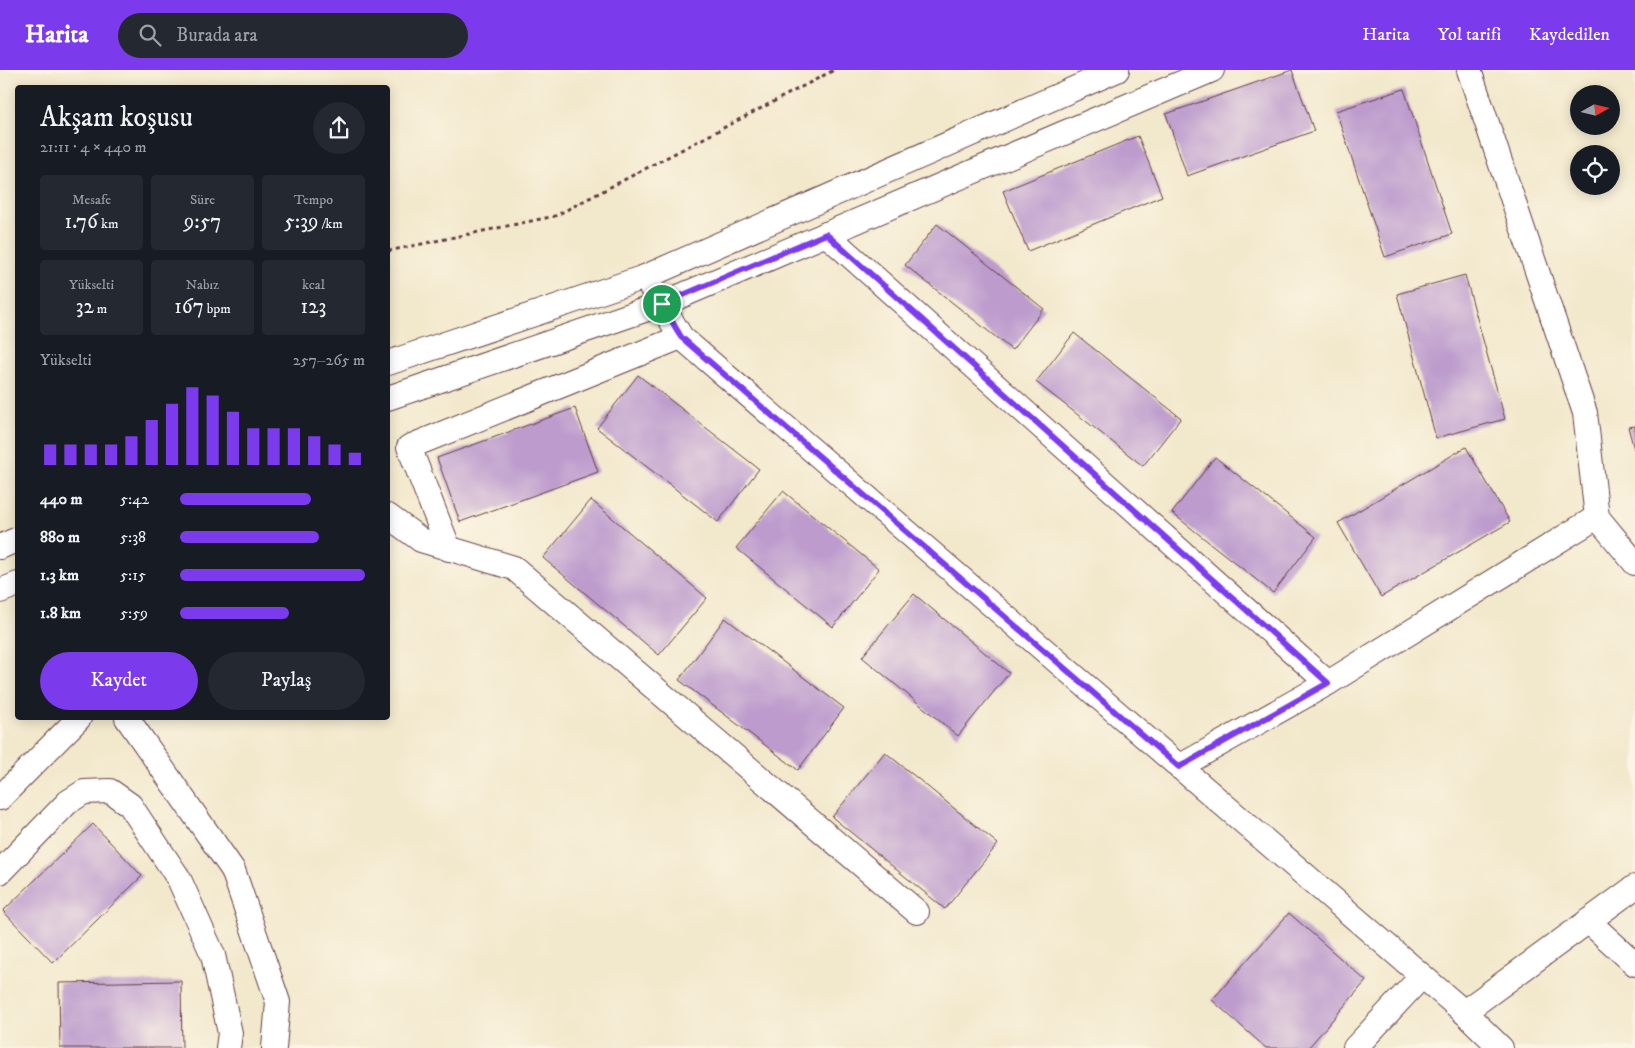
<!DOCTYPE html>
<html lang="tr">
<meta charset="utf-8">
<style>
:root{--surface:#171b24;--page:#242831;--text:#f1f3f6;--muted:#9ea1a6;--accent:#7c3aed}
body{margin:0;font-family:"IM FELL DW Pica",serif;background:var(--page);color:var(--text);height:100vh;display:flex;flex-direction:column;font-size:19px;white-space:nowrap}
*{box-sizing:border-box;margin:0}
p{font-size:16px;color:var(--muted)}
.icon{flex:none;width:28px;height:28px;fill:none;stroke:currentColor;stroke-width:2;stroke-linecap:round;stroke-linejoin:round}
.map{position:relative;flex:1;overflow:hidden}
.side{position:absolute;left:15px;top:15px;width:375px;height:635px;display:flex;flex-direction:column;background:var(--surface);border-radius:5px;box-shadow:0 2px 12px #0003}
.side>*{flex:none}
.needle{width:32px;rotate:82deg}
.tools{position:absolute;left:1570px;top:15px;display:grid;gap:10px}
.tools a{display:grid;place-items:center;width:50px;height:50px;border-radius:50%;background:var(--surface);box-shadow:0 2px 12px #0003;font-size:25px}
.pin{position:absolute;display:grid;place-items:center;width:42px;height:42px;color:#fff;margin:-21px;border:2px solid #fff;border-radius:50%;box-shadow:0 1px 5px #0007}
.round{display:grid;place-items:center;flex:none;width:52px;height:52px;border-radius:26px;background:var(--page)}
.head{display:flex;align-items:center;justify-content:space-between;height:85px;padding:0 25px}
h1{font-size:28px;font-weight:600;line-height:38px}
.stats{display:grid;grid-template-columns:repeat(3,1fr);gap:8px;height:85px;padding:5px 25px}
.stats div{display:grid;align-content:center;border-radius:5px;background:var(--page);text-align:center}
.stats b{font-size:21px;font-weight:600}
.stats small{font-size:14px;font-weight:400}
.stats p{font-size:14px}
.chart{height:140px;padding:10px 25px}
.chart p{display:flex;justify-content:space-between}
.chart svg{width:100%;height:90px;margin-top:5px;stroke:var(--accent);stroke-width:6}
.primary-button{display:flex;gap:10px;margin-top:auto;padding:10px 25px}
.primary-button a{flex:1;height:58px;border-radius:30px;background:var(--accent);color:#fff;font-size:20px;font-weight:600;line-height:58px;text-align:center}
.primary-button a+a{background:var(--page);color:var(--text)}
ul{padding:0 25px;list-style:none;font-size:16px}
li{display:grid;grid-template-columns:80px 60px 1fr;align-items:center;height:38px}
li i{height:12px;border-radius:6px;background:var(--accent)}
header{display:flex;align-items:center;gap:30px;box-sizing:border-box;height:70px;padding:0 25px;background:var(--accent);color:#fff}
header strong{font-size:24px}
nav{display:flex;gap:28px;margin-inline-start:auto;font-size:18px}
.search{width:350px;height:45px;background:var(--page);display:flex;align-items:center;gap:12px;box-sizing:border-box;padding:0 18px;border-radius:28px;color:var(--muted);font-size:19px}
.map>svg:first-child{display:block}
.building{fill:#bd9ccd}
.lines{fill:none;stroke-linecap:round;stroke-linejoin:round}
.minor-casing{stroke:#633d43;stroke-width:26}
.path{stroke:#633d43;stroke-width:3;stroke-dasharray:4 4;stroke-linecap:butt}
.minor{stroke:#fff;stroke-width:24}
.route-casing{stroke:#fff;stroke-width:10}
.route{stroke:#7c3aed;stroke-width:6}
</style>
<header>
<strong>Harita</strong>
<div class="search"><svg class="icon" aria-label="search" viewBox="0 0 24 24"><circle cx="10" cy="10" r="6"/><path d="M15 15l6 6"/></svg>Burada ara</div>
<nav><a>Harita</a><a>Yol tarifi</a><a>Kaydedilen</a></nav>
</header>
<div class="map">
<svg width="1635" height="978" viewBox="0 0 1635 978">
<rect width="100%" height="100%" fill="#fcf5e5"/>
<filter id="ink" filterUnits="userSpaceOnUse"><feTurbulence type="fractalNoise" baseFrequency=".02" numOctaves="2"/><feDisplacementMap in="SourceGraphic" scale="10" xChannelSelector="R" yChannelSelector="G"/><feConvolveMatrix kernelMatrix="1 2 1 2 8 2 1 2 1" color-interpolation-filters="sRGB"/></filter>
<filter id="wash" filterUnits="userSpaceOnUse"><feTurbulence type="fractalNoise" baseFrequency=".0096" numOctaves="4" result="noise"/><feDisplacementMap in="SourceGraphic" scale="20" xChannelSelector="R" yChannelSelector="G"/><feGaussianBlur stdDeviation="1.12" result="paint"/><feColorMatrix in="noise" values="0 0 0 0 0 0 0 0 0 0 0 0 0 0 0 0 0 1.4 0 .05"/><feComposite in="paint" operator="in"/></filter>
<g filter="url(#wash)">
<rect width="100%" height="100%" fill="#f2e8cc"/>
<g id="blocks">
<g class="building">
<polygon points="1292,0 1314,61 1187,106 1166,44"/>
<polygon points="1404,19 1452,164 1385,187 1336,41"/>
<polygon points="1138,66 1162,126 1028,181 1003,121"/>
<polygon points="937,154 1044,239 1012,280 905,195"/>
<polygon points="1465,205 1505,349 1436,368 1397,224"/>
<polygon points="1074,263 1181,348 1143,396 1036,312"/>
<polygon points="638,305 759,399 718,452 597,358"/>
<polygon points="575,338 598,402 460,452 437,388"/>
<polygon points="1635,356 1635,379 1634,379 1628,357"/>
<polygon points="1466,377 1510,452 1381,527 1338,453"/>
<polygon points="1215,387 1316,467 1273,523 1172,443"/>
<polygon points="783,421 879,499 833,557 736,478"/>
<polygon points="591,430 707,528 659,585 543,488"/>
<polygon points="914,524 1009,603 958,666 862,587"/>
<polygon points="725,548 844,638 798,700 679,610"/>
<polygon points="885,682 998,774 945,839 832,747"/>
<polygon points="93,754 142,806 53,893 3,841"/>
<polygon points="1289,843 1366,911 1308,978 1266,978 1212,930"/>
<polygon points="181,911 182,978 60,978 59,913"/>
</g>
</g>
</g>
<g filter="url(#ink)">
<use href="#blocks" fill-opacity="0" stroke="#633d43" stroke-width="1"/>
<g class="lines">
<defs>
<g id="minor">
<polyline points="1469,0 1585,343 1597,447 1635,493"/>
<polyline points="826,164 1328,613"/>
<polyline points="645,207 681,267 1464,942 1501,978"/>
<polyline points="388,293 645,207 1117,0"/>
<polyline points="388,328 662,234 1212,0"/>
<polyline points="388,446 421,470 514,498 917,842"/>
<polyline points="0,477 18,469"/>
<polyline points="449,479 409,377 681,267"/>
<polyline points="0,521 18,514"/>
<polyline points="127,648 233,800 278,932 274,978"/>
<polyline points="1179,697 1328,613 1597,447"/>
<polyline points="0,728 79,648"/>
<polyline points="0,802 68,732 84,722 110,721 130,735 179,809 213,885 230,963 228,978"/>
<polyline points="1588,851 1635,894"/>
<polyline points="1464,942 1635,817"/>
<polyline points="1355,978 1422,906"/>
</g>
</defs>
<use href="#minor" class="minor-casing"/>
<polyline class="path" points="388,181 555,146 834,0"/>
<use href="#minor" class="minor"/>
</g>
</g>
<g class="lines" filter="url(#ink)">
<defs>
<polygon id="route" points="826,164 1328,613 1179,697 681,267 662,234"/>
</defs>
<use href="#route" class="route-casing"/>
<use href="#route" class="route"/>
</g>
</svg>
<div class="tools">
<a><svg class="needle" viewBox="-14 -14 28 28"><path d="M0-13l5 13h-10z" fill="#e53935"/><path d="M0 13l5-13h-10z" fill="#9ea1a6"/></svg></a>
<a><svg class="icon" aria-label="locate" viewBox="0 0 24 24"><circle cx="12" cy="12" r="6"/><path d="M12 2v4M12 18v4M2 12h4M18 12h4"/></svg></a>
</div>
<div class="pin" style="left:662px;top:234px;background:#1e9e55"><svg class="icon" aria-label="arrive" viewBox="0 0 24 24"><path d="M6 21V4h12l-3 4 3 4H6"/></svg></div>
<section class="side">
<div class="head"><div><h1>Akşam koşusu</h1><p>21:11 · 4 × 440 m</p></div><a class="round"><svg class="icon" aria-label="share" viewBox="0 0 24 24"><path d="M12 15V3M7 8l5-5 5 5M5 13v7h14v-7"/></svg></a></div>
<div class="stats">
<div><p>Mesafe</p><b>1.76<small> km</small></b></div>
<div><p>Süre</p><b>9:57</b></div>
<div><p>Tempo</p><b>5:39<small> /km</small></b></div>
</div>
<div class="stats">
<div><p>Yükselti</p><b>32<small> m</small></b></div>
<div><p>Nabız</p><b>167<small> bpm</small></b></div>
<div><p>kcal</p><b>123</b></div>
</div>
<div class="chart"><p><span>Yükselti</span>257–265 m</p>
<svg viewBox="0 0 160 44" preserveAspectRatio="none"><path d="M5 44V34M15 44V34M25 44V34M35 44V34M45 44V30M55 44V22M65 44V14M75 44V6M85 44V10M95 44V18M105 44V26M115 44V26M125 44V26M135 44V30M145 44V34M155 44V38"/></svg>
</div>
<ul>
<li><b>440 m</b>5:42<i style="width:71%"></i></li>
<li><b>880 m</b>5:38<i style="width:75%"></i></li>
<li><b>1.3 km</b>5:15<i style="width:100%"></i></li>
<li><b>1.8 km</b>5:59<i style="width:59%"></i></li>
</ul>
<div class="primary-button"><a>Kaydet</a><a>Paylaş</a></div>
</section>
</div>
